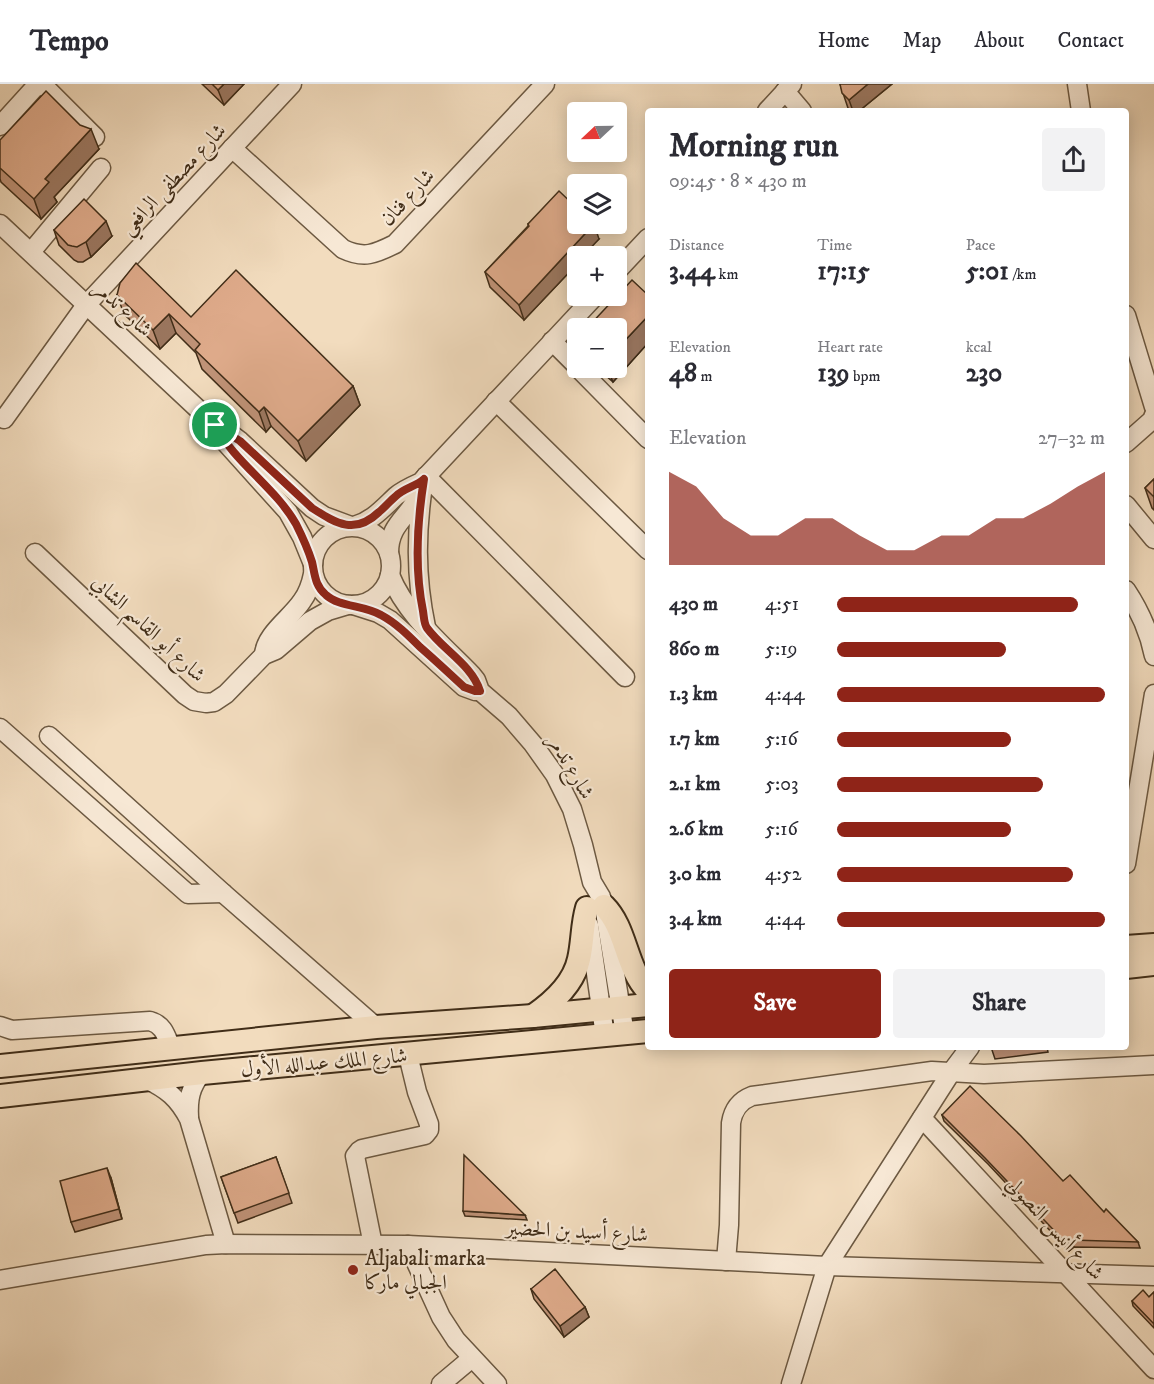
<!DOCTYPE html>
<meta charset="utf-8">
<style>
:root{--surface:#fff;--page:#f2f2f3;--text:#2b2b33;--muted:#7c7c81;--line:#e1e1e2;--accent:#8f2418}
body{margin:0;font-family:"IM FELL DW Pica",Amiri,serif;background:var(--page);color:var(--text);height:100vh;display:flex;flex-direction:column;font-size:22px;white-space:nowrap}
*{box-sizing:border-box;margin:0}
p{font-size:20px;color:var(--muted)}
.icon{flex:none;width:33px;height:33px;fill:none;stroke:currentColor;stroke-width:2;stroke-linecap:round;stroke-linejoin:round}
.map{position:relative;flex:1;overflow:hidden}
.sheet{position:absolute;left:645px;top:24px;width:484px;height:942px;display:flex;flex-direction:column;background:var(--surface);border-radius:6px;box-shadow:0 3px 15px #0003}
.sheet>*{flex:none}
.needle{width:39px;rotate:248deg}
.tools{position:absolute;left:567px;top:18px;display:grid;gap:12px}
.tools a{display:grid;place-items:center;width:60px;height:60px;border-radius:6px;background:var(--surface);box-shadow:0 3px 15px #0003;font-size:30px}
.pin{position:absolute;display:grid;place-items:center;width:51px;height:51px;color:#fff;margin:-26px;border:3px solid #fff;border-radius:50%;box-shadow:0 2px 6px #0007}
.round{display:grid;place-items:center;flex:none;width:63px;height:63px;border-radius:6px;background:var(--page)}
.headline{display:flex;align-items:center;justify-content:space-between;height:102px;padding:0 24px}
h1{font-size:33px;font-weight:700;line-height:45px}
.stats{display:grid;grid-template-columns:repeat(3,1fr);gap:9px;height:102px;padding:6px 24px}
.stats div{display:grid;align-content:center}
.stats b{font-size:26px;font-weight:700}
.stats small{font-size:16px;font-weight:400}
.stats p{font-size:16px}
.chart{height:168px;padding:12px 24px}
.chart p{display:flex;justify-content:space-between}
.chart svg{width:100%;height:108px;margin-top:6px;fill:var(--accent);opacity:.7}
.cta{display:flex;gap:12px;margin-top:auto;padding:12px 24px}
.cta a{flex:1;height:69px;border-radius:6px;background:var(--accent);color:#fff;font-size:24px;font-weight:700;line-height:69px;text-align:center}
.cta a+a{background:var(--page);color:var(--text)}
ul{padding:0 24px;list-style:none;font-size:20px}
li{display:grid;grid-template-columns:96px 72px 1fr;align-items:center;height:45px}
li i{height:15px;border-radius:8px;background:var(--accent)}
header{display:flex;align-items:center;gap:36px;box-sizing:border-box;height:84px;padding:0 30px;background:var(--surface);border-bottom:2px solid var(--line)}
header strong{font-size:28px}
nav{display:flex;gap:33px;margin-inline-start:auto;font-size:21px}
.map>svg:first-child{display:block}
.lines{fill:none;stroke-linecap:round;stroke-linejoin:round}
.minor-casing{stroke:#6c5942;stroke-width:21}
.major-casing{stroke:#402d18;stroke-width:26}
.minor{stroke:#f7e8d5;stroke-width:18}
.major{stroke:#f2dcbe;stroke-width:22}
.wall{fill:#c09378;stroke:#402d18;stroke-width:1.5}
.shaded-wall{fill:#9c7861;stroke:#402d18;stroke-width:1.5}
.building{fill:#dfab8b;stroke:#402d18;stroke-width:1.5}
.route-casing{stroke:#fff;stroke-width:12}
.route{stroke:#8f2418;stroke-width:8}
.poi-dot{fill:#8f2418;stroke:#f7e8d5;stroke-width:2}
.labels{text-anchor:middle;stroke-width:4.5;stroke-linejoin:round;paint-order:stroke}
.street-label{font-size:21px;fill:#402d18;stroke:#f7e8d5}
.poi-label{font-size:21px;fill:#402d18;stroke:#f7e8d5;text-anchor:start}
</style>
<header>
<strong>Tempo</strong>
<nav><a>Home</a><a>Map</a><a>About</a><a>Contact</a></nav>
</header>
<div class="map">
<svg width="1154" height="1300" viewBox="0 0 1154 1300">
<rect width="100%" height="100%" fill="#f2dcbe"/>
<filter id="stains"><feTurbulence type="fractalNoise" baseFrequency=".00333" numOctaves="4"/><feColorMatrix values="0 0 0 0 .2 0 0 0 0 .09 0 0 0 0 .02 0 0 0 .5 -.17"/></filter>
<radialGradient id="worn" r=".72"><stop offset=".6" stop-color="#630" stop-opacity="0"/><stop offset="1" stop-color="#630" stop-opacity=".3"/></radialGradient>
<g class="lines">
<defs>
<g id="minor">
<polyline points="42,0 95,53"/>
<polyline points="1077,0 1081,27"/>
<polyline points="785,7 802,27"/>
<polyline points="767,27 792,0"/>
<polyline points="0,42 38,0"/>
<path d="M232,64L343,165C364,175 375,170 395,160L545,0"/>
<polyline points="0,140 215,341 228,348 240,357 312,424 324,432 351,442"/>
<polyline points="31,168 101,84"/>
<polyline points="616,188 648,154"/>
<polyline points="1126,231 1154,323"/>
<polyline points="552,257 578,283"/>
<polyline points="578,284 648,355"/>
<polyline points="496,317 648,466"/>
<polyline points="4,335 86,221 292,0"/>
<polyline points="225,358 288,428 302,453 313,480"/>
<polyline points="1126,359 1152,336 1154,331"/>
<polyline points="426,392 625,593"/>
<path d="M424,395C416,446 415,491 426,543"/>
<polyline points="1126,421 1154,455"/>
<path d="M354,442C372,437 382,425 396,412C403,406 412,402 421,398L595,212"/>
<circle cx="352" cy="482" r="39"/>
<polyline points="35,469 185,611 194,617 206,619 214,618 226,610 264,571 276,566 310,537 328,527 348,521"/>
<path d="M389,469C389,438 411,433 419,409"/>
<path d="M390,491C406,531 443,561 472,591L476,596L480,607L509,632L533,660L555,691L572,725L583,761L592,798L601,813L604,822L625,950"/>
<path d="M1126,506C1140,527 1149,547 1154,572"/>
<polyline points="353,521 378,529 390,536 464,603 475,607 480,607"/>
<path d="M264,571C265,550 291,534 302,517C308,509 311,500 313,490"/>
<polyline points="0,644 188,810 223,809"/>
<polyline points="49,652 223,809 376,943"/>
<polyline points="1126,780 1154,610"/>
<polyline points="589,841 605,952"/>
<path d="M0,942L12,946L150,937C164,941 166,952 171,964"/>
<path d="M146,995C167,1005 178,1014 189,1035L226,1160"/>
<path d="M189,1033C188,1016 190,1003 202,989"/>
<polyline points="922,1034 1154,1285"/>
<polyline points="373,1161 355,1072 359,1067 362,1065 425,1051 429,1046 429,1040 417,1008 408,971"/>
<polyline points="408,1161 441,1233 456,1256 497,1300"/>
<path d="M726,1177L729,1141L731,1039C733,1026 739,1017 752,1012L932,987L984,990L1154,981"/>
<polyline points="0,1196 206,1161 226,1160 408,1161 827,1182 1154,1192"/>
<polyline points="441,1300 472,1274"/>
<polyline points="791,1300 827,1182 952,987 970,963"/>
</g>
<g id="major">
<path d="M604,822C627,845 625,883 648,907"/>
<polyline points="1126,863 1154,861"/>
<polyline points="1126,883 1154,880"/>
<path d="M533,932C552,919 574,899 579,875C583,858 582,841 587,824"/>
<polyline points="0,982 376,943 533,932 648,921"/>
<polyline points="0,1012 202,989 648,947"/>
</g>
</defs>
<use href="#minor" class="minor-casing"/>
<use href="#major" class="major-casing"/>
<use href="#minor" class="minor"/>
<use href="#major" class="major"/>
</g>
<g class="wall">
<polygon points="202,0 244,0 224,21"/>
<polygon points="840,0 892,0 859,27 851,27 848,24"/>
<polygon points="0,56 99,65 54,113 57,118 41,135 1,98 0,95"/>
<polygon points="528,140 599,155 578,172 578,179 524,236 490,203 485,188 528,142"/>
<polygon points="54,146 112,152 91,173 83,178 78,178 74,176 59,161"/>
<polygon points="117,211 191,233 353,302 360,321 306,377 271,342 266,348 202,285 196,269 176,249 160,265 124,230"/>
<polygon points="648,211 648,259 613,298 597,284 616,284"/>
<polygon points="1154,395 1154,426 1152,424 1145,404"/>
<polygon points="991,963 1047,963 1048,968 995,975"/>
<polygon points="942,1031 1063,1097 1104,1128 1138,1158 1140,1164 1074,1163 1069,1167 988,1080 944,1037"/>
<polygon points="276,1073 292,1119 238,1139 221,1093"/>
<polygon points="111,1094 122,1135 75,1148 71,1138"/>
<polygon points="463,1127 525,1131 527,1136 465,1132"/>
<polygon points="531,1205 585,1223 589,1233 564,1253 534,1215"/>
<polygon points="1154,1208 1154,1244 1133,1222 1132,1217 1149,1213"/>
</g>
<g class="shaded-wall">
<polygon points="224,0 244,0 224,21 218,6"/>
<polygon points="868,0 892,0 859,27 853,27 849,16"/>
<polygon points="91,45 99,65 54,113 57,118 41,135 34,115 45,95"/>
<polygon points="106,137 112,152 91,173 86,158"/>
<polygon points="594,140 599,155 583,172 578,172 578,179 524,236 519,221"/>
<polygon points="169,230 176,249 160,265 153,246"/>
<polygon points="648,232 648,259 613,298 607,284 616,284 616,266"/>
<polygon points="353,302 360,321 306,377 298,357"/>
<polygon points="264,323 271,342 266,348 259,328"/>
<polygon points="107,1084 111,1094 122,1135 119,1125"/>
<polygon points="1071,1156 1074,1163 1069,1167 1067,1160"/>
<polygon points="585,1223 589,1233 564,1253 560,1242"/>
</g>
<g class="building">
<polygon points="212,0 224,0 218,6"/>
<polygon points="840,0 868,0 849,16 842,9"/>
<polygon points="46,7 80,41 91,45 45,95 49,98 34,115 0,84 0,56"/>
<polygon points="559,107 578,125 578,140 594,140 519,221 485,188 529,142 528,140"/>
<polygon points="84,115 106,137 86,158 77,163 72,162 68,161 54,146"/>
<polygon points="136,179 191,233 236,186 353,302 298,357 264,323 259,328 195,266 200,260 169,230 153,246 117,211 120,199"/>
<polygon points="632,196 648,211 648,232 616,266 616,244 587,244"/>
<polygon points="1154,395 1154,413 1145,404"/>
<polygon points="970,1002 1021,1052 1063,1097 1070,1091 1104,1128 1106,1125 1138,1158 1071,1156 1067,1160 985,1074 942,1031"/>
<polygon points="464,1071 525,1131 463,1127"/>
<polygon points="276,1073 289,1109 234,1129 221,1093"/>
<polygon points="107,1084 119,1125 71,1138 60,1097"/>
<polygon points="555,1185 585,1223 560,1242 531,1205"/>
<polygon points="1143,1206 1149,1213 1154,1208 1154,1240 1132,1217"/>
</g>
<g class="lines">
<defs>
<path id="route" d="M215,341L240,357L312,424C337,440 355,451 379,428C385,423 390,417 396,412C404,404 417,402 424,395C417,439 414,483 423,527C424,533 424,540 427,544C443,566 472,581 480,607H475L464,603C450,590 435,576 420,563C408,551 396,539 381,531C364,521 339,523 326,511C315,502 315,491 312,478C308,465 302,452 296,440C275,403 235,379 215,341Z"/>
</defs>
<use href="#route" class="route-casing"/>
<use href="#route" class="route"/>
</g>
<circle class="poi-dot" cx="353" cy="1186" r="6"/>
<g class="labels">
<g class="street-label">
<text transform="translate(173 95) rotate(-47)" y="7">شارع مصطفى الرافعي</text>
<text transform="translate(407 113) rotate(-47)" y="7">شارع فنان</text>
<text transform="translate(123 224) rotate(43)" y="7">شارع تدمر</text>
<text transform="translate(149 544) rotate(43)" y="7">شارع أبو القاسم الشابي</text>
<text transform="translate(571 682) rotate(60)" y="7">شارع تدمر</text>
<text transform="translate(324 978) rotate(-5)" y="7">شارع الملك عبدالله الأول</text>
<text transform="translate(1055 1144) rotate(47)" y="7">شارع أنيس النصولي</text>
<text transform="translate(577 1147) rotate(3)" y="7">شارع أسيد بن الحضير</text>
</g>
<g class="poi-label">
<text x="365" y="1181">Aljabali marka<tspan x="365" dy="24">الجبالي ماركا</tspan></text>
</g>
</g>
<rect width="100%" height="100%" filter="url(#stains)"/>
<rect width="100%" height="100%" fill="url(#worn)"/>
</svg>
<div class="tools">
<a><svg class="needle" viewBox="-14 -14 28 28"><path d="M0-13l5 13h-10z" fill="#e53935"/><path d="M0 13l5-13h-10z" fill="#7c7c81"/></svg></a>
<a><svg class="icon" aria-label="layers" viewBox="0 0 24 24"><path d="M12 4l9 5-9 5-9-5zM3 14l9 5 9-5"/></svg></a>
<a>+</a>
<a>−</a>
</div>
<div class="pin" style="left:215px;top:341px;background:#1e9e55"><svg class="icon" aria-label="arrive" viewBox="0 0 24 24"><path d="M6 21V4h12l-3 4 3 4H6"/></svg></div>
<section class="sheet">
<div class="headline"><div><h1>Morning run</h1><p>09:45 · 8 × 430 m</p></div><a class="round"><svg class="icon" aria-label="share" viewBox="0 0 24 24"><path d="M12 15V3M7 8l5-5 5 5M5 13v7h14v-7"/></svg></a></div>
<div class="stats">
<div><p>Distance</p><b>3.44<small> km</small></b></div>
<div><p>Time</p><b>17:15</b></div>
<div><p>Pace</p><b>5:01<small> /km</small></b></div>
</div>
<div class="stats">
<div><p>Elevation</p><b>48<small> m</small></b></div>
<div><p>Heart rate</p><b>139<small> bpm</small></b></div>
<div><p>kcal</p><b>230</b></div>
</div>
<div class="chart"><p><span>Elevation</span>27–32 m</p>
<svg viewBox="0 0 160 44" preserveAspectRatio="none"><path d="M0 44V6L10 12L20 25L30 32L40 32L50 25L60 25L70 32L80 38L90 38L100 32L110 32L120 25L130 25L140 19L150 12L160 6V44z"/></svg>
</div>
<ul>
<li><b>430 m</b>4:51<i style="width:90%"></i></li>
<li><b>860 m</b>5:19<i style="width:63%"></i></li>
<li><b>1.3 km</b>4:44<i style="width:100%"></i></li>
<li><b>1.7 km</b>5:16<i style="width:65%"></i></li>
<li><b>2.1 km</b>5:03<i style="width:77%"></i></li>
<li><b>2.6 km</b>5:16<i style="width:65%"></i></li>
<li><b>3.0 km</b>4:52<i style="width:88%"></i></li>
<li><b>3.4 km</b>4:44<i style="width:100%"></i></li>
</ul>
<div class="cta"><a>Save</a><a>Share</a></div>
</section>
</div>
